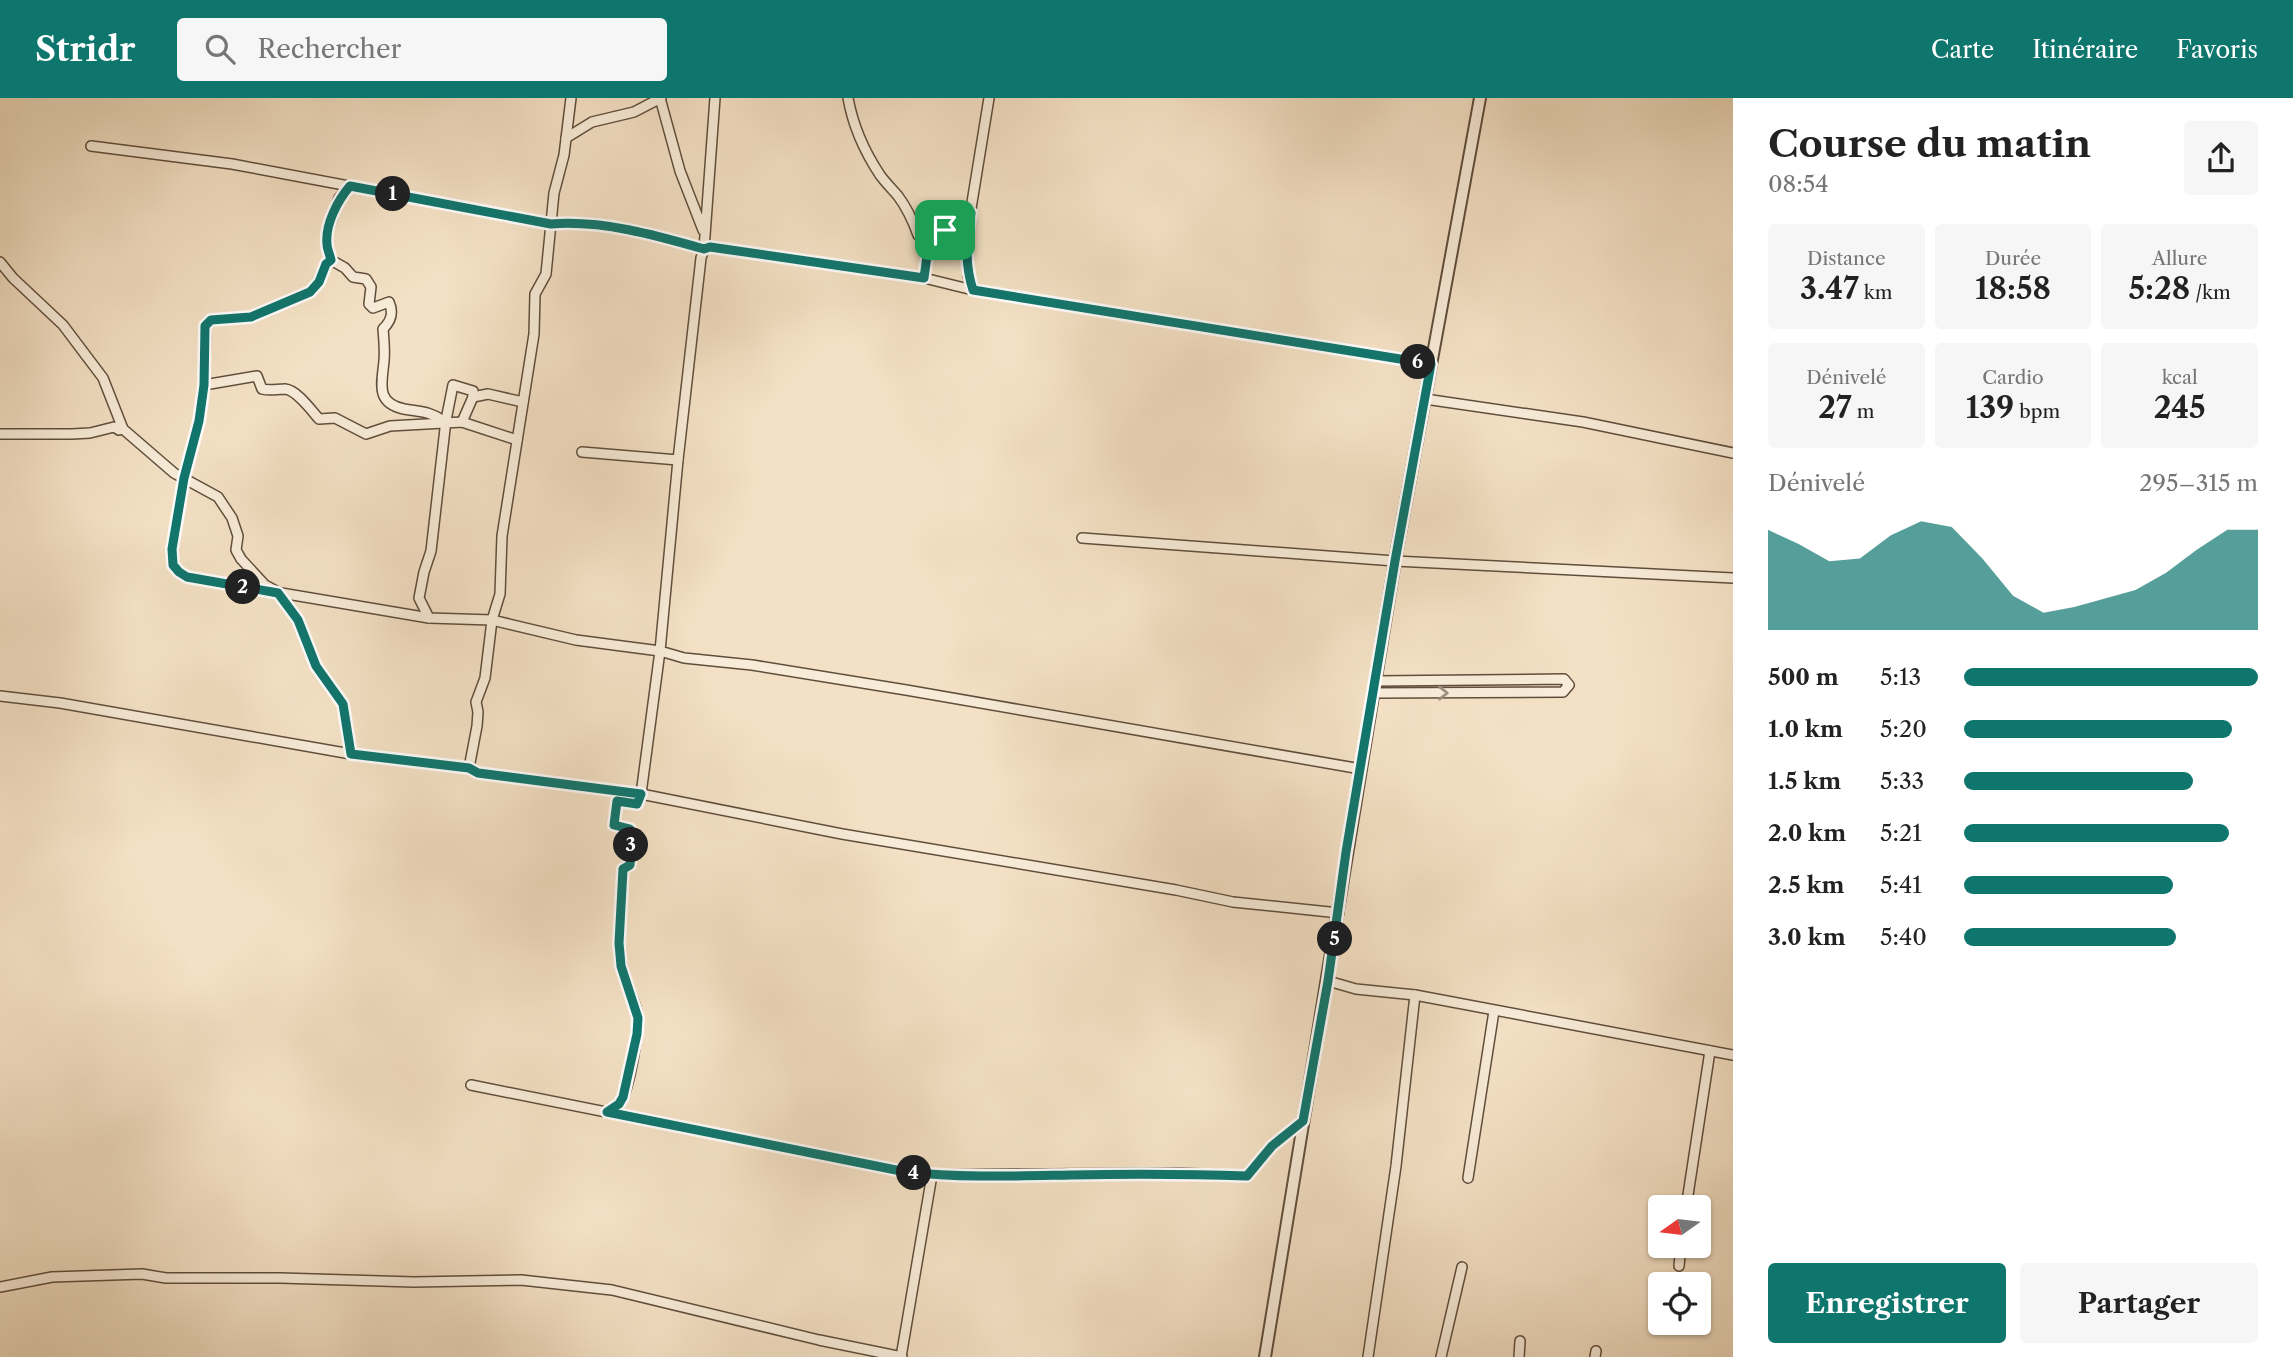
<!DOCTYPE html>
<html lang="fr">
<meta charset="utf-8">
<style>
:root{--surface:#fff;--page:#f6f6f6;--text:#222;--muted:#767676;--accent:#0f766e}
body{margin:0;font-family:"Libre Caslon Text",serif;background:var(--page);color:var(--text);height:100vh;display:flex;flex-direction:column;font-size:26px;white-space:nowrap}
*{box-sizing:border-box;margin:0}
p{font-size:23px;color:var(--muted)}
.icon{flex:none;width:38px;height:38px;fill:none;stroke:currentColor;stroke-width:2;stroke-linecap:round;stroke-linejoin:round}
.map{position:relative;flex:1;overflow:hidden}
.sheet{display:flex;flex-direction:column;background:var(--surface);width:560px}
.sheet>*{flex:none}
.needle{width:46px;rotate:256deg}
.fabs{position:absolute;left:1648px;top:1097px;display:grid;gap:14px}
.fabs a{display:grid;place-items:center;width:63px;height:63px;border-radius:7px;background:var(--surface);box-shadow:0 2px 5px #0004;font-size:35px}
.pin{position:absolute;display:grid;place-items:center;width:60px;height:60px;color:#fff;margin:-30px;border-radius:14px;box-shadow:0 4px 10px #0006}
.km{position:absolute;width:35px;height:35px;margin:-18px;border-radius:50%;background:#222;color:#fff;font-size:19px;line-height:35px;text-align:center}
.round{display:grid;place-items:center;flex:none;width:74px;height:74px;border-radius:7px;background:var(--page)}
.summary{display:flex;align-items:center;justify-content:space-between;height:119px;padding:0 35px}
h1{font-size:38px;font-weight:700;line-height:52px}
.metrics{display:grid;grid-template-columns:repeat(3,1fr);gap:10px;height:119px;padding:7px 35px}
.metrics div{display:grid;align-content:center;border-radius:7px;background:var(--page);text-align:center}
.metrics b{font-size:30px;font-weight:700}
.metrics small{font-size:19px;font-weight:400}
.metrics p{font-size:19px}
.chart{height:196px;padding:14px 35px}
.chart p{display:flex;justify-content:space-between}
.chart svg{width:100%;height:126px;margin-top:7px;fill:var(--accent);opacity:.7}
.primary-button{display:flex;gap:14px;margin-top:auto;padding:14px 35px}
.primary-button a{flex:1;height:80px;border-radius:7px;background:var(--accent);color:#fff;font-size:28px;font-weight:700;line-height:80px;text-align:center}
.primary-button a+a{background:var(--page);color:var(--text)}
ul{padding:0 35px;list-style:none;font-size:23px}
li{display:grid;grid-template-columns:112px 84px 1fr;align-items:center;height:52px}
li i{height:18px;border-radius:9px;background:var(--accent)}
header{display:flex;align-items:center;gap:42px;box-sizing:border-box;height:98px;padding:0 35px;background:var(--accent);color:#fff}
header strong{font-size:33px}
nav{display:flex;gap:38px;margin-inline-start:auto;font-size:24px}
.search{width:490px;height:63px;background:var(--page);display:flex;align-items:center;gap:18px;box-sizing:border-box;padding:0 24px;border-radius:7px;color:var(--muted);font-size:26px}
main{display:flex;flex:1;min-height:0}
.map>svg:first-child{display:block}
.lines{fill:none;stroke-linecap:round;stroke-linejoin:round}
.minor-casing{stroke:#604e3c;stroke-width:12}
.tertiary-casing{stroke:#604e3c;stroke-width:14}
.minor{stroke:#f8ecd9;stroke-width:9}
.tertiary{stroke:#f8ecd9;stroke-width:10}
.oneway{stroke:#9d8f7e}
.route-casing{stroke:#fff;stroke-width:14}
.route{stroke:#0f766e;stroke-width:9}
</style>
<header>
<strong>Stridr</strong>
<div class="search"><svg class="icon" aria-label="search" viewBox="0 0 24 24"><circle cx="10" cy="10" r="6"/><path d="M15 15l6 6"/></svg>Rechercher</div>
<nav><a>Carte</a><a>Itinéraire</a><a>Favoris</a></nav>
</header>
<main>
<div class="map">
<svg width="1733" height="1259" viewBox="0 0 1733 1259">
<rect width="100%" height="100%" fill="#f4e1c5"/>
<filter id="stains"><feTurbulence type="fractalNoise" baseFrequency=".00286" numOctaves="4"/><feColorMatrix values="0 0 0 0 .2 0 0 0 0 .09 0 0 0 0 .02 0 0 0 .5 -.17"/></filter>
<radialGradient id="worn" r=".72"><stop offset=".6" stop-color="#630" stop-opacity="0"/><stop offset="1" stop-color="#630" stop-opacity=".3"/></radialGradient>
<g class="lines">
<defs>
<g id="minor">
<polyline points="571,0 564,57 554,95 546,176 535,196 534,236 502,438 500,496 492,522 485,580 476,604 478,614 477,628 469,670 478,675 641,696 842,736 1176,792 1233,804 1339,815"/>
<polyline points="660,0 680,73 703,132"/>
<path d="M848,0C853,28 864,53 880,77C885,84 892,91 898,98C907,110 913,123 918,137L929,143L924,180"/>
<polyline points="566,40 592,24 634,14 661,0"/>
<path d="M91,48L232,66L551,126C602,122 655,137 704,151L715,0"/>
<path d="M350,88L339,100L329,129L326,144L331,162L345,170L353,179L366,181L371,189L369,206L373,210L389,204C394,215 391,223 383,231C384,242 385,252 384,263C382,285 375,305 404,311C421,314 429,313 444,323"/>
<polyline points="929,143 971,115"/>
<path d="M331,162C321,169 321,186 310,194L251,219L211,222L206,228L204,287L199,323L184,381L172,451L173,467L179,474L187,479L429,520L492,522L576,542L660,553L641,696L637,706L617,703L614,727L630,731L632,739L630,767L623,771C621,800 618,836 621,863C623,880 631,894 636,910C641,926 630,990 620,1005C617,1009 611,1012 607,1014"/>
<polyline points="0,164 13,180 63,227 103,280 123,331 174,375 218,399 232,420 238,438 236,452 241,461 265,487 278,494 298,522 316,568 343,606 351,656"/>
<polyline points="973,192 968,178 967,135 989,0"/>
<path d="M204,287L257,278L262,291C271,293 276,291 285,291C297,292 311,312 319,321L335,320L366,336L390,328L462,324L517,342"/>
<polyline points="1425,301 1583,324 1733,355"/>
<polyline points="462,324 473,299"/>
<polyline points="0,336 72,336 90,335 114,329 119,332 123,331"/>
<polyline points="582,354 678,362"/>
<polyline points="1082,440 1395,463 1733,480"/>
<polyline points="429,520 419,500 424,474 431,453 446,322 453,287 473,293 473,299 488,296 523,304"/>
<polyline points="1374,595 1563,594 1569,587 1564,581 1376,583"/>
<polyline points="0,598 60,605 351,656 469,670"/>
<polyline points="1361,671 906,592 752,567 684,560 660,553 678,362 701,160 704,151 710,149 924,180 973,192 1431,266"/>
<polyline points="1328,883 1356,891 1415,897 1733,957"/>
<polyline points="471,987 906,1074 932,1077 1179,1075 1247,1078 1272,1048 1302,1023"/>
<polyline points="1468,1080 1494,913"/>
<polyline points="1686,1110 1710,953"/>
<polyline points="1679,1168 1681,1148"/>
<polyline points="0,1189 52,1179 142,1176 166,1180 280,1180 414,1184 521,1182 612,1192 819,1242 902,1259"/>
<polyline points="901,1259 932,1077"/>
<polyline points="1368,1259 1396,1068 1415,897"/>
<polyline points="1441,1259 1462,1169"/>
<polyline points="1519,1259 1520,1243"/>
<polyline points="1595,1259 1596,1253"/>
</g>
<polyline id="tertiary" points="1265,1259 1395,463 1480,0"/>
</defs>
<use href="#minor" class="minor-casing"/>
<use href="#tertiary" class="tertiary-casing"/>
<use href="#minor" class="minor"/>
<use href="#tertiary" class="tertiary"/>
</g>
<defs><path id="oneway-chevron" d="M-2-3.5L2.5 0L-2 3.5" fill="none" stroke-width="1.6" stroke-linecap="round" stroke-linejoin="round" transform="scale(1.75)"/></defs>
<use class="oneway" href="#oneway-chevron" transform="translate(1443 595)"/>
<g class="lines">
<defs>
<path id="route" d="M350,88L551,126C602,122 655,137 704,151L710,149L924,180L929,143L971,115C966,140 965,168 973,192L1431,266L1395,463L1346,754L1328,883L1303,1023L1272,1048L1247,1078C1188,1076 1130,1076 1071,1077C1016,1078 961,1080 906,1074L607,1014L619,1006L623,999L637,936L638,920L621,868L619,845L623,771L630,767L632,739L630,731L614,727L617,703L637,706L641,696L478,675L469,670L351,656L343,606L316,568L298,522L278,495L187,479L179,474L173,467L172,451L184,380L199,323L204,287L205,228L211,222L251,219L310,194L319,184L326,166L331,162C330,157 327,151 327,146C325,126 338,102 350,88Z"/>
</defs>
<use href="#route" class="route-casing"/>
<use href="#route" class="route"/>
</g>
<rect width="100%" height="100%" filter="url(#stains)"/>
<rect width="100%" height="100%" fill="url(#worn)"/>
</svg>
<div class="fabs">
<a><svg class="needle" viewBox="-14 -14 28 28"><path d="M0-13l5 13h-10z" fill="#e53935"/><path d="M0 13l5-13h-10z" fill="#767676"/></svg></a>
<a><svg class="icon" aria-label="locate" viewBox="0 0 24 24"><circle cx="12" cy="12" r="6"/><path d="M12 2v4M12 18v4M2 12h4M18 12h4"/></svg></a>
</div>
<div class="pin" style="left:945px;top:132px;background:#1e9e55"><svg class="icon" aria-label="arrive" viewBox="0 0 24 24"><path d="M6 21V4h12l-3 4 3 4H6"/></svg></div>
<b class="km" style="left:393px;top:96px">1</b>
<b class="km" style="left:243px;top:489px">2</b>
<b class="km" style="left:631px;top:747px">3</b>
<b class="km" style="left:914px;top:1075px">4</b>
<b class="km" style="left:1335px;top:841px">5</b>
<b class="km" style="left:1418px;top:264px">6</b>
</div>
<section class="sheet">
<div class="summary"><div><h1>Course du matin</h1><p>08:54</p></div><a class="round"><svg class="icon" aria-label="share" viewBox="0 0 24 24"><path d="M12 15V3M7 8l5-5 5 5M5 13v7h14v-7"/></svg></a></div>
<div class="metrics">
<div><p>Distance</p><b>3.47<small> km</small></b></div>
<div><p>Durée</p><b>18:58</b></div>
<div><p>Allure</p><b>5:28<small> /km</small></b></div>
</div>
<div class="metrics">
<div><p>Dénivelé</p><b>27<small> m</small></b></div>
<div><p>Cardio</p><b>139<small> bpm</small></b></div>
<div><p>kcal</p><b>245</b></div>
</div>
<div class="chart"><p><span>Dénivelé</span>295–315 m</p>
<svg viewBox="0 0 160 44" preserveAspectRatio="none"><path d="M0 44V9L10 14L20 20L30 19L40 11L50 6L60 8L70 19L80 32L90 38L100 36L110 33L120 30L130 24L140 16L150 9L160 9V44z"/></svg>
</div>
<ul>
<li><b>500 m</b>5:13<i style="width:100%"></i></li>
<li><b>1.0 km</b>5:20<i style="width:91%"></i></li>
<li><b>1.5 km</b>5:33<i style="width:78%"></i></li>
<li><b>2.0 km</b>5:21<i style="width:90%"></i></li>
<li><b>2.5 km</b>5:41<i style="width:71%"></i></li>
<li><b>3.0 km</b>5:40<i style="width:72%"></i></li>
</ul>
<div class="primary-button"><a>Enregistrer</a><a>Partager</a></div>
</section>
</main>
